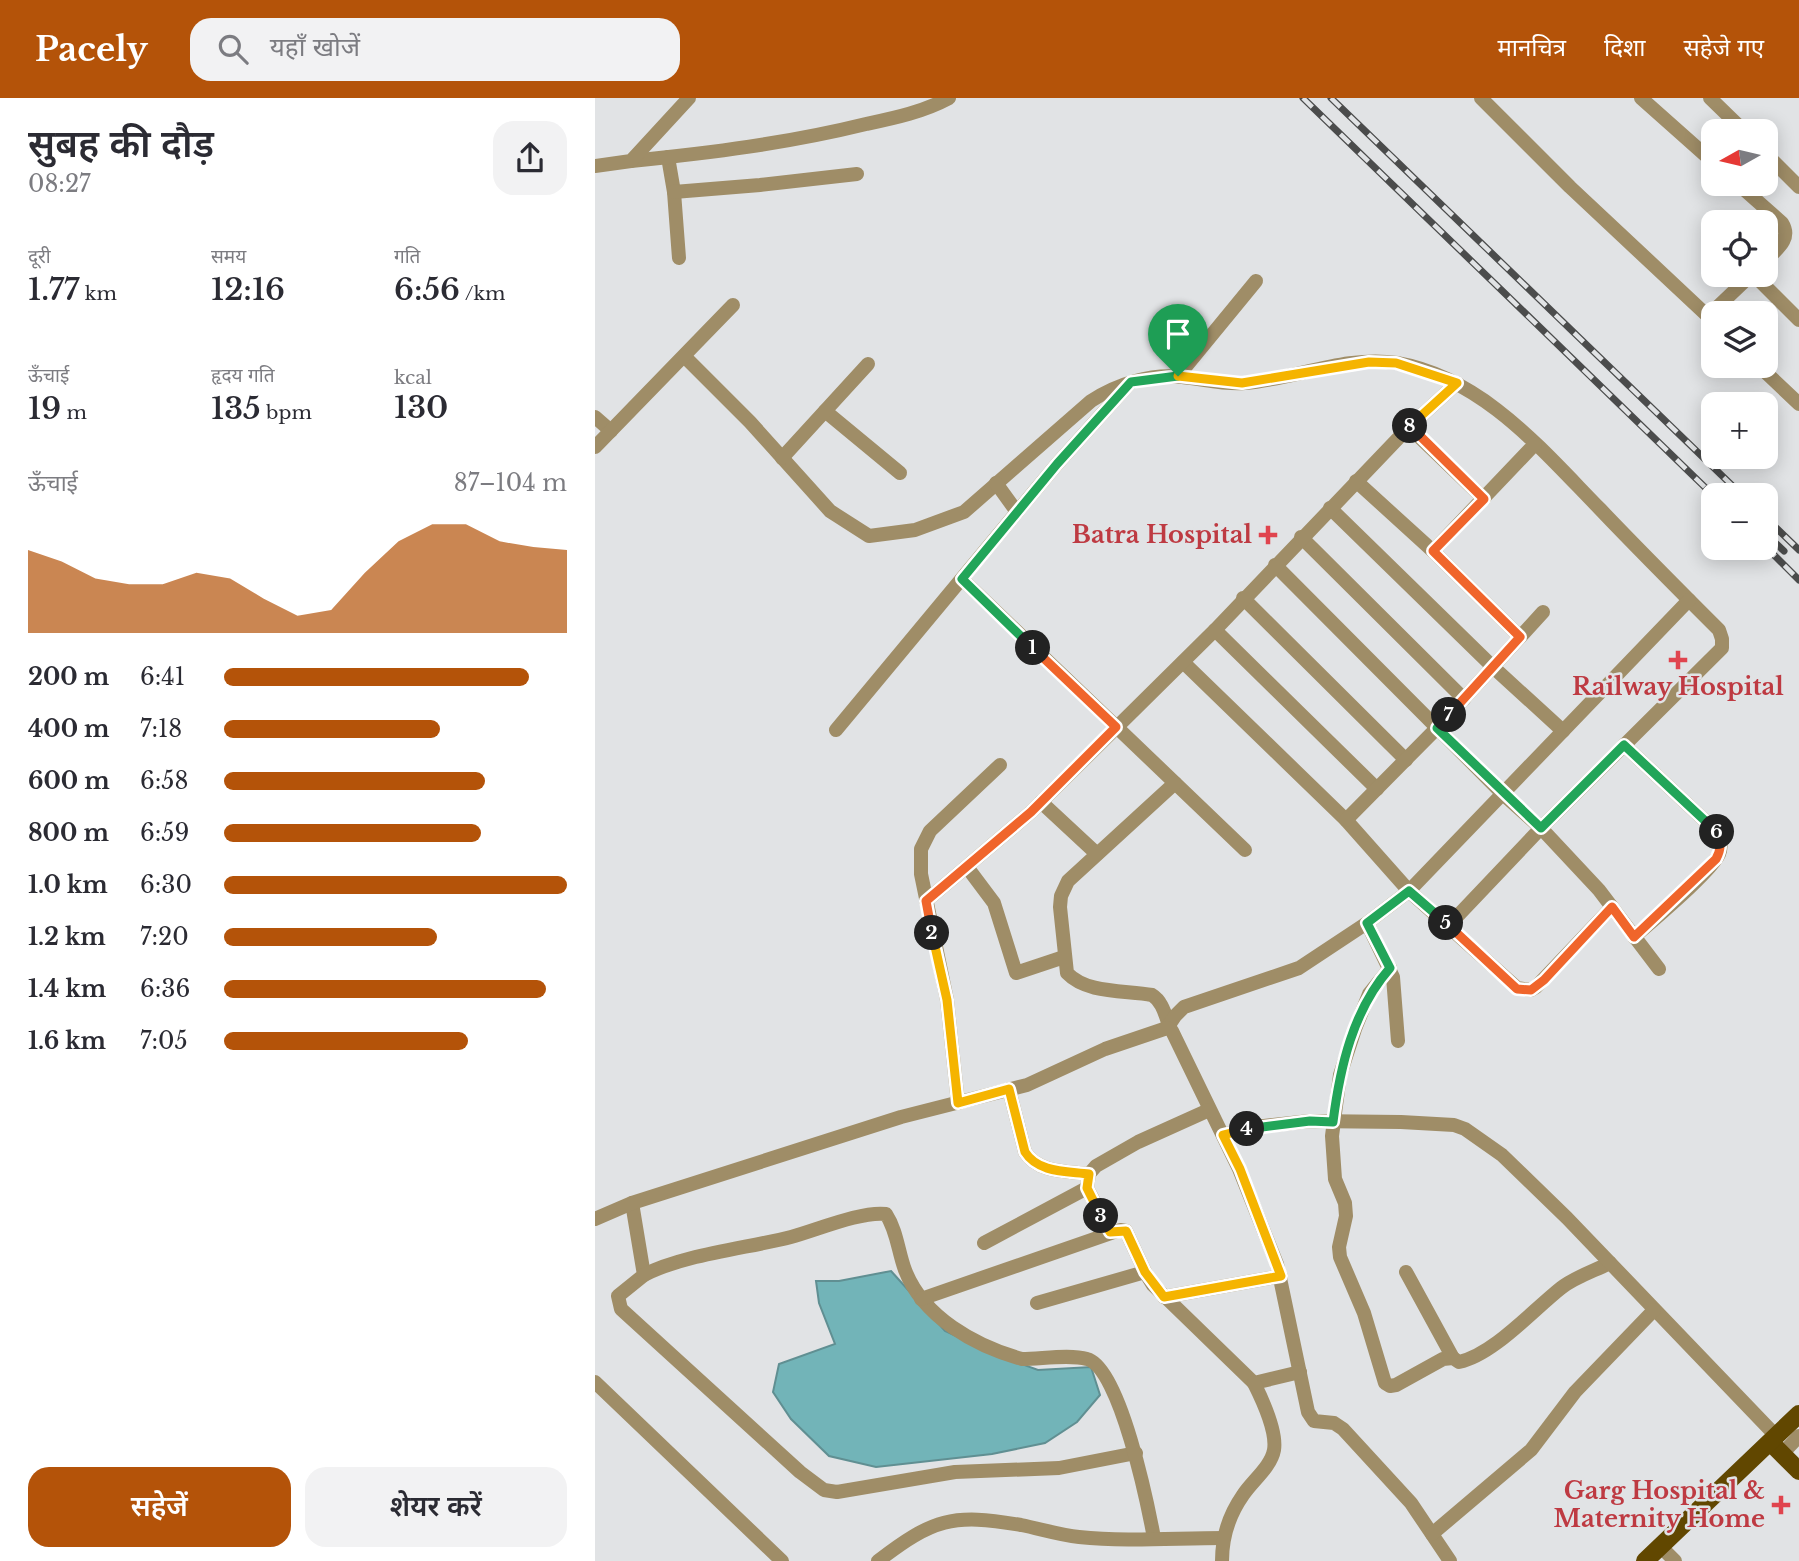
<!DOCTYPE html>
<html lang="hi">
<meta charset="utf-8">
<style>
:root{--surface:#fff;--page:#f2f2f3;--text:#2b2b33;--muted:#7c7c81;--accent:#b45309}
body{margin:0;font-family:"Libre Baskerville","Noto Sans Devanagari",serif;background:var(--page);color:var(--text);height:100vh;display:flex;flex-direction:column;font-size:26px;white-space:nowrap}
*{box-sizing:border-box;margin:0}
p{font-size:23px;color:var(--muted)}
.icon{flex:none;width:38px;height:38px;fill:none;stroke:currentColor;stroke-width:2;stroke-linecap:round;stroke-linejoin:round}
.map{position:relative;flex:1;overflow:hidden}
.panel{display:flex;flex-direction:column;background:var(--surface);width:595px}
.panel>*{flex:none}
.needle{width:46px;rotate:262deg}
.tools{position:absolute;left:1106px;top:21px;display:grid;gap:14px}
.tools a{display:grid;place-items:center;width:77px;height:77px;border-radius:14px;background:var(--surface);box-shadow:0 4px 18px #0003;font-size:35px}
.pin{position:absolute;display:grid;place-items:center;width:60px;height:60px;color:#fff;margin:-72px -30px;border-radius:50% 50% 50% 0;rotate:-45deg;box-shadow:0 0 7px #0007}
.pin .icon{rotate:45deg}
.km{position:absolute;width:35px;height:35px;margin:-18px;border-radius:50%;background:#222;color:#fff;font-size:19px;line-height:35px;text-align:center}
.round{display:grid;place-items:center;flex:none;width:74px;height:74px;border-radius:21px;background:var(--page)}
.head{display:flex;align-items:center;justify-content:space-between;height:119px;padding:0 28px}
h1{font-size:38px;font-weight:600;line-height:52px}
.metrics{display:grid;grid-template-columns:repeat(3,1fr);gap:10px;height:119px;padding:7px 28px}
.metrics div{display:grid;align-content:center}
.metrics b{font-size:30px;font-weight:600}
.metrics small{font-size:19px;font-weight:400}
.metrics p{font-size:19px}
.chart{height:196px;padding:14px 28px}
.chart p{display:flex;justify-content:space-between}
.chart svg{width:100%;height:126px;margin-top:7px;fill:var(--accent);opacity:.7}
.cta{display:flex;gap:14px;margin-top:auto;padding:14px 28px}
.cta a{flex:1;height:80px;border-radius:21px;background:var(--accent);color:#fff;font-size:28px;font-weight:600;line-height:80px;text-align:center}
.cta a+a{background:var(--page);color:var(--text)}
ul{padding:0 28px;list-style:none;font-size:23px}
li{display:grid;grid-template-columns:112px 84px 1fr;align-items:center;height:52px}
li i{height:18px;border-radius:9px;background:var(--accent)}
header{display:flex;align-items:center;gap:42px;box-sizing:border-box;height:98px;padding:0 35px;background:var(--accent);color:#fff}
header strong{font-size:33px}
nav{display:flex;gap:38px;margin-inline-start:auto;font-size:24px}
.search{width:490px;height:63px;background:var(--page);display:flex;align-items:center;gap:18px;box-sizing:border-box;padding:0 24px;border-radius:21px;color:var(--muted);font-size:26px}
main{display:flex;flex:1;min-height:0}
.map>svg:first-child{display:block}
.water{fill:#72b4b8;stroke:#608f92;stroke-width:2}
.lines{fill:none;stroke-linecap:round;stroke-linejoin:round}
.street{stroke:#9f8d67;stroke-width:14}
.primary{stroke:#614700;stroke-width:18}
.rail-casing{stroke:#4b4c4c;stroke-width:7}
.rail{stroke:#e1e3e5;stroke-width:4.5;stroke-dasharray:13;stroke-linecap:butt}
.split-1-casing{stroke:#fff;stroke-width:14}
.split-2-casing{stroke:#fff;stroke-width:14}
.split-3-casing{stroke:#fff;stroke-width:14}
.split-4-casing{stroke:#fff;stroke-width:14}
.split-5-casing{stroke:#fff;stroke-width:14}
.split-6-casing{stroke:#fff;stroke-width:14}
.split-7-casing{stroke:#fff;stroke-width:14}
.split-8-casing{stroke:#fff;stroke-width:14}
.split-9-casing{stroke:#fff;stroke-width:14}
.split-1{stroke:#22a559;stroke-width:9}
.split-2{stroke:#f0652b;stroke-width:9}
.split-3{stroke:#f5b400;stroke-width:9}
.split-4{stroke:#f5b400;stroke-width:9}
.split-5{stroke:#22a559;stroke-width:9}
.split-6{stroke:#f0652b;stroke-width:9}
.split-7{stroke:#22a559;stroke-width:9}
.split-8{stroke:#f0652b;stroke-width:9}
.split-9{stroke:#f5b400;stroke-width:9}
.health-dot{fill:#e0444e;stroke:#e1e3e5;stroke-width:2.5}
.labels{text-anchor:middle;stroke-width:5;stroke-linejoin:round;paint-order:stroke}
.health-label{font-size:24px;font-weight:bold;fill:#be3a42;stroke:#e1e3e5;text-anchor:end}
</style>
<header>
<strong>Pacely</strong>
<div class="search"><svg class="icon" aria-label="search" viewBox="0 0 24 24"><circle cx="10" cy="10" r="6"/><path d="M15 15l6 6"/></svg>यहाँ खोजें</div>
<nav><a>मानचित्र</a><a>दिशा</a><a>सहेजे गए</a></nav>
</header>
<main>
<section class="panel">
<div class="head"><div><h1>सुबह की दौड़</h1><p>08:27</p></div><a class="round"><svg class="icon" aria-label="share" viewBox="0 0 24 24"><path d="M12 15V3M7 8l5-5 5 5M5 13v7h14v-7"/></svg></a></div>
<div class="metrics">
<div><p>दूरी</p><b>1.77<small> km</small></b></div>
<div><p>समय</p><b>12:16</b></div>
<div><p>गति</p><b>6:56<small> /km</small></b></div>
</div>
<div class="metrics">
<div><p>ऊँचाई</p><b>19<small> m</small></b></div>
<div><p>हृदय गति</p><b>135<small> bpm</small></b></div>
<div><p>kcal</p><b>130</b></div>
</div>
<div class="chart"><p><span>ऊँचाई</span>87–104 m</p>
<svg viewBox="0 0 160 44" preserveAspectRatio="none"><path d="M0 44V15L10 19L20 25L30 27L40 27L50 23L60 25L70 32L80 38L90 36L100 23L110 12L120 6L130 6L140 12L150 14L160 15V44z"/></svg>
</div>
<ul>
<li><b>200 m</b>6:41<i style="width:89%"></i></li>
<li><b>400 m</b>7:18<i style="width:63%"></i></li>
<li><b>600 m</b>6:58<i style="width:76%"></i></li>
<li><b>800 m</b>6:59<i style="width:75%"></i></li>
<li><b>1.0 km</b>6:30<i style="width:100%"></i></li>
<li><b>1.2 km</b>7:20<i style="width:62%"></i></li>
<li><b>1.4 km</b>6:36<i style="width:94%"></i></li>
<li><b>1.6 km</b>7:05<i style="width:71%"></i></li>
</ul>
<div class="cta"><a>सहेजें</a><a>शेयर करें</a></div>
</section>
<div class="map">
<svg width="1204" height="1463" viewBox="0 0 1204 1463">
<rect width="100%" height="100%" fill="#e1e3e5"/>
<polygon class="water" points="296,1173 350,1233 402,1257 443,1272 496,1269 505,1297 482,1324 450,1345 397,1356 281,1369 234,1358 196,1321 178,1294 184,1266 240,1246 224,1205 221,1183 244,1183"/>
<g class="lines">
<g class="street">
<polyline points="886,0 975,89 1118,223"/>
<polyline points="1046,0 1118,64"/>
<polyline points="1115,0 1149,33"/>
<polyline points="1171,56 1204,89"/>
<polyline points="73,59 79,94 84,160"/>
<path d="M36,63C115,55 194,45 271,26C299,20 328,14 354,0"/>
<polyline points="0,68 36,63 94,0"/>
<path d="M1143,86L1187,125C1197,141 1182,151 1171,162"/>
<polyline points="79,94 165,87 262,76"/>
<polyline points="1159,177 1204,222"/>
<polyline points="1113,218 1156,177"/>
<path d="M90,259L155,324L235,413L274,438L320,432L369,414L496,303C522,286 556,275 587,279C608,281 629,287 650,285C700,281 751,257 802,265C888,280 947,352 1005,411C1044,452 1084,492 1124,532L1127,541V550L946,730L854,827"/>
<polyline points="1164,268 1204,306"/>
<polyline points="583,278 661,183"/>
<polyline points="230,313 305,375"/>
<polyline points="0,319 16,333"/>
<polyline points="814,329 889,401"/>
<polyline points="0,349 138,207"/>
<polyline points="187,360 273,266"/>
<polyline points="761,383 838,453"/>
<polyline points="401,385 422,414"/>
<polyline points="735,410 898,569 968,633"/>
<polyline points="706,439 869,601"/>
<polyline points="680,467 908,696 946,730 1004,792 1064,871"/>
<polyline points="367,481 650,752"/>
<polyline points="648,500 811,662"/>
<polyline points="620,532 782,691"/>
<polyline points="925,539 838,453 940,346"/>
<polyline points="588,564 751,722 814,793 922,890 936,892 941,889 1017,809"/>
<polyline points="241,632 462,366 534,286"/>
<path d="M1029,647L1123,735C1125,742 1127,749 1124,756C1115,775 1058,822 1039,839"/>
<polyline points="446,704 502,756"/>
<polyline points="751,722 842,630 948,514"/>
<polyline points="372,769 399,805 421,875 469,859"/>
<polyline points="331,803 436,714 620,532 814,329 862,285"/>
<polyline points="772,825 798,879 803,943"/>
<path d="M795,870L774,896L760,931L745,977L737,1038L740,1081L750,1105L751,1118L744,1149L745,1159L769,1215L790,1285L795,1288L801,1287L848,1261L858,1260L864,1264C898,1257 938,1212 966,1190C980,1179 999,1173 1015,1165"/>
<path d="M574,927C570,916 567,903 557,897C530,892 492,896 472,875L465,809L466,798L473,783L580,685"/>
<polyline points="572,930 580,918 589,909 704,870 772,825 814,793 1094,502"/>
<path d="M414,991L430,1054C443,1075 472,1073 494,1076"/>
<polyline points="363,1005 352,902 326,776 326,751 335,733 405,667"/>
<polyline points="628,1037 660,1029 715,1023 806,1024 859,1027 870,1031 907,1057 972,1120 1182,1339"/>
<polyline points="37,1105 49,1177 23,1198 26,1211 205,1374 229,1392 242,1394 360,1374 464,1370 541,1355"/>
<polyline points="0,1121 37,1105 306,1019 432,987 510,951 572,930 577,933 644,1071 682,1166 713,1314 719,1323 739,1325 748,1331 816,1405 855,1463"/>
<polyline points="515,1134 492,1090 494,1076 501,1068 543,1044 614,1012"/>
<polyline points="389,1145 492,1090"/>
<polyline points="811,1174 858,1260"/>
<path d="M49,1177C87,1157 153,1150 196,1139C222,1132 266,1113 291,1116C302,1133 303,1153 310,1172C328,1219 380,1248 427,1261C446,1261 475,1256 492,1261C525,1269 553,1408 559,1440"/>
<polyline points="569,1199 686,1178"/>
<polyline points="326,1201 525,1132 531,1133 550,1174 558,1187 659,1285 705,1274"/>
<polyline points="442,1205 550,1174"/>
<polyline points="0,1284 187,1463"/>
<polyline points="1187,1356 1204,1338"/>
<polyline points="837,1436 936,1352 980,1294 1059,1212"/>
<polyline points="1065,1448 1080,1463"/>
<path d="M283,1463C338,1421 357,1415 426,1427C446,1431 464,1437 484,1439C531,1444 580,1440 628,1440"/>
<path d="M627,1463C627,1439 634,1417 648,1397C657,1383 676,1369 679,1352C682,1334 667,1301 659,1285"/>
</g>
<g class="primary">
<polyline points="1176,1345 1204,1373"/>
<polyline points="1050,1463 1204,1316"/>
</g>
<defs>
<g id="rail">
<polyline points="708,0 1118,397"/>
<polyline points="736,0 1147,397"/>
<polyline points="1171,420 1204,452"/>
<polyline points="1171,436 1189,453"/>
<polyline points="1171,449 1204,482"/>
</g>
</defs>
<use href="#rail" class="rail-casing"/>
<use href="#rail" class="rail"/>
</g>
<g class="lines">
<defs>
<polyline id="split-1" points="438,550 367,481 462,366 536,284 583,278"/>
<polyline id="split-2" points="337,835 331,803 436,714 521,629 438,550"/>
<path id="split-3" d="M337,835L352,902L363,1005L414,991L430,1054C443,1075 472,1073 494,1076L492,1090L506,1118"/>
<polyline id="split-4" points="506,1118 515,1134 531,1133 550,1174 569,1199 686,1178 645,1071 628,1037 652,1031"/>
<path id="split-5" d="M652,1031L715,1023L738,1024C745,969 758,912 795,870L772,825L814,793L851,825"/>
<path id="split-6" d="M851,825L922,891L936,892L949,882L1017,809L1039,839L1121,761C1126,752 1127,744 1122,734"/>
<polyline id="split-7" points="854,617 842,630 946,730 1029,647 1122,734"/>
<polyline id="split-8" points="815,328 889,401 838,453 925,539 854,617"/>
<polyline id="split-9" points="583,278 647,285 774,264 801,265 862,285 815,328"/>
</defs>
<use href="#split-1" class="split-1-casing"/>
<use href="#split-2" class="split-2-casing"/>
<use href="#split-3" class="split-3-casing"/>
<use href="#split-4" class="split-4-casing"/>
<use href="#split-5" class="split-5-casing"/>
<use href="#split-6" class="split-6-casing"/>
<use href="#split-7" class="split-7-casing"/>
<use href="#split-8" class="split-8-casing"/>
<use href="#split-9" class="split-9-casing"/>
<use href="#split-1" class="split-1"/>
<use href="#split-2" class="split-2"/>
<use href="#split-3" class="split-3"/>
<use href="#split-4" class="split-4"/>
<use href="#split-5" class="split-5"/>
<use href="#split-6" class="split-6"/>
<use href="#split-7" class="split-7"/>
<use href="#split-8" class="split-8"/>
<use href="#split-9" class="split-9"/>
</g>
<g class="health-dot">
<path d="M669.5 426.5h7v7h7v7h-7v7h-7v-7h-7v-7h7z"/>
<path d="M1079.5 551.5h7v7h7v7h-7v7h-7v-7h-7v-7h7z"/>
<path d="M1182.5 1396.5h7v7h7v7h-7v7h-7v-7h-7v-7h7z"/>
</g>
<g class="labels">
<g class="health-label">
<text x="657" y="445">Batra Hospital</text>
<text x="1083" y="597" text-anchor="middle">Railway Hospital</text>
<text x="1170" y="1401">Garg Hospital &amp;<tspan x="1170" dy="28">Maternity Home</tspan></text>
</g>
</g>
</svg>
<div class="tools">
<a><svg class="needle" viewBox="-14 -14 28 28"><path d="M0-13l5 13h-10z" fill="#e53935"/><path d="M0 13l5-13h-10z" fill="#7c7c81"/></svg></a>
<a><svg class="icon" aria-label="locate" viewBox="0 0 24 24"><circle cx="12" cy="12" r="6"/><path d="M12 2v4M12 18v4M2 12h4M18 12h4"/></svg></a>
<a><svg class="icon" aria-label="layers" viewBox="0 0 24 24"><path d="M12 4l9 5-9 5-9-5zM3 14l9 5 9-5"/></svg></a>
<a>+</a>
<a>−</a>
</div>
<div class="pin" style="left:583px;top:278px;background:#1e9e55"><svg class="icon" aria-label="arrive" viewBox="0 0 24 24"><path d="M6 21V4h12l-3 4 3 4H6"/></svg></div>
<b class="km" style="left:438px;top:550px">1</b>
<b class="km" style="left:337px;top:835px">2</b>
<b class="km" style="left:506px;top:1118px">3</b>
<b class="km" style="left:652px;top:1031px">4</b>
<b class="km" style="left:851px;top:825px">5</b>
<b class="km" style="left:1122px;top:734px">6</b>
<b class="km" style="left:854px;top:617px">7</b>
<b class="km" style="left:815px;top:328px">8</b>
</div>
</main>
